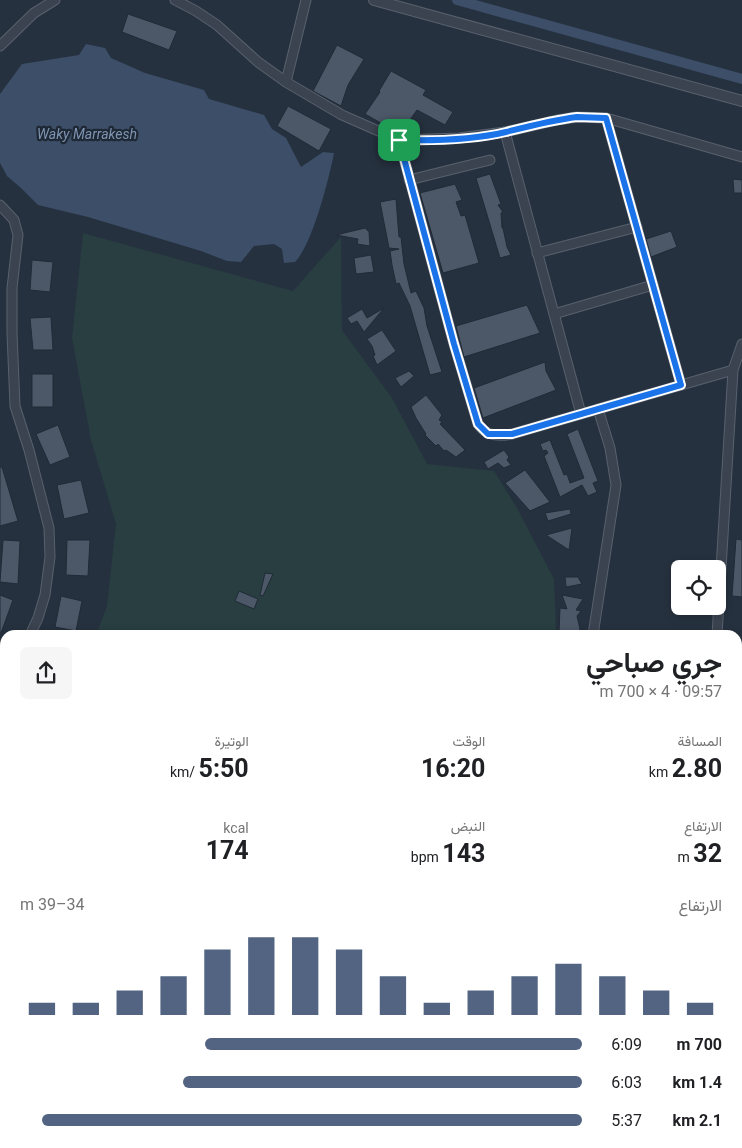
<!DOCTYPE html>
<html lang="ar">
<meta charset="utf-8">
<style>
:root{--surface:#fff;--page:#f6f6f6;--text:#202124;--muted:#757577;--accent:#526482}
body{margin:0;font-family:Roboto,Vazirmatn,sans-serif;background:var(--page);color:var(--text);direction:rtl;height:100vh;display:flex;flex-direction:column;font-size:19px;white-space:nowrap}
*{box-sizing:border-box;margin:0}
p{font-size:16px;color:var(--muted)}
.icon{flex:none;width:28px;height:28px;fill:none;stroke:currentColor;stroke-width:2;stroke-linecap:round;stroke-linejoin:round}
.map{position:relative;flex:1;overflow:hidden;direction:ltr}
.drawer{position:absolute;left:0px;top:630px;width:742px;height:519px;display:flex;flex-direction:column;background:var(--surface);border-radius:15px 15px 0 0;box-shadow:0 2px 8px #0003;direction:rtl}
.drawer>*{flex:none}
.buttons{position:absolute;left:671px;top:560px;display:grid;gap:10px}
.buttons a{display:grid;place-items:center;width:55px;height:55px;border-radius:8px;background:var(--surface);box-shadow:0 2px 8px #0003;font-size:25px}
.pin{position:absolute;display:grid;place-items:center;width:42px;height:42px;color:#fff;margin:-21px;border-radius:10px;box-shadow:0 2px 8px #0006}
.round{display:grid;place-items:center;flex:none;width:52px;height:52px;border-radius:8px;background:var(--page)}
.headline{display:flex;align-items:center;justify-content:space-between;height:85px;padding:0 20px}
h1{font-size:28px;font-weight:700;line-height:38px}
.stats{display:grid;grid-template-columns:repeat(3,1fr);gap:8px;height:85px;padding:5px 20px}
.stats div{display:grid;align-content:center}
.stats b{font-size:25px;font-weight:700}
.stats small{font-size:14px;font-weight:400}
.stats p{font-size:14px}
.chart{height:140px;padding:10px 20px}
.chart p{display:flex;justify-content:space-between}
.chart svg{width:100%;height:90px;margin-top:5px;stroke:var(--accent);stroke-width:6}
ul{padding:0 20px;list-style:none;font-size:16px}
li{display:grid;grid-template-columns:80px 60px 1fr;align-items:center;height:38px}
li i{height:12px;border-radius:6px;background:var(--accent)}
.map>svg:first-child{display:block}
.green{fill:#283e40}
.water{fill:#3c4e68}
.lines{fill:none;stroke-linecap:round;stroke-linejoin:round}
.canal{stroke:#3c4e68;stroke-width:10}
.building{fill:#4c5868;stroke:#212a37}
.minor-casing{stroke:#58616d;stroke-width:11}
.tertiary-casing{stroke:#58616d;stroke-width:12}
.minor{stroke:#3a434f;stroke-width:9}
.tertiary{stroke:#3a434f;stroke-width:10}
.route-casing{stroke:#fff;stroke-width:10}
.route{stroke:#1a73e8;stroke-width:6}
.labels{text-anchor:middle;stroke-width:4.5;stroke-linejoin:round;paint-order:stroke}
.water-label{font-size:14px;font-style:italic;fill:#7e94b1;stroke:#1f2835}
</style>
<div class="map">
<svg width="742" height="1148" viewBox="0 0 742 1148">
<rect width="100%" height="100%" fill="#26313f"/>
<g class="green">
<polygon points="83,233 293,291 341,237 342,330 392,398 427,464 494,471 517,508 554,579 556,630 552,635 96,635 107,606 116,524 91,440 72,338"/>
<polygon points="5,758 5,1144 354,1144 353,1148 0,1148 0,763"/>
</g>
<path class="water" d="M86,44L105,48L111,58L145,73L204,90L209,99L264,115L272,129L286,138L301,167L323,152L334,153C329,179 312,245 295,262L284,263L282,249L274,244L254,246L241,262L227,261L201,251L88,217L38,205L22,189L7,176L0,163V94L22,64L79,55Z"/>
<g class="lines">
<g class="canal">
<polyline points="457,0 742,79"/>
<polyline points="738,890 742,887"/>
<polyline points="531,1148 534,1144"/>
</g>
</g>
<g class="building">
<polygon points="128,14 177,31 169,50 122,32"/>
<polygon points="337,45 364,59 348,85 341,106 313,91"/>
<polygon points="391,71 426,90 423,95 453,112 445,125 417,110 400,134 365,114 380,92 379,91"/>
<polygon points="288,106 331,129 319,151 277,126"/>
<polygon points="490,174 501,204 498,205 503,212 501,213 502,228 503,228 507,247 511,255 500,258 476,178"/>
<polygon points="733,179 742,180 742,193 734,193"/>
<polygon points="455,184 462,200 456,202 461,216 465,215 479,263 443,273 420,193"/>
<polygon points="396,199 399,237 401,237 404,264 411,293 416,291 424,308 427,326 442,372 430,375 410,306 399,283 396,284 392,265 390,251 399,249 389,248 380,202"/>
<polygon points="365,228 369,232 370,246 357,244 358,239 336,235"/>
<polygon points="671,231 677,247 651,257 646,239"/>
<polygon points="371,255 374,272 356,274 354,258"/>
<polygon points="32,260 53,262 50,292 30,290"/>
<polygon points="527,305 540,333 464,357 456,326"/>
<polygon points="384,308 364,332 357,321 351,324 347,318 362,309 367,318"/>
<polygon points="51,317 53,350 33,350 30,318"/>
<polygon points="382,330 396,351 377,365 373,356 375,355 372,346 367,339"/>
<polygon points="545,362 546,371 556,390 483,418 474,388"/>
<polygon points="409,371 414,376 401,387 395,378"/>
<rect x="32" y="374" width="21" height="33"/>
<polygon points="426,395 442,415 439,420 442,422 440,424 465,450 456,457 446,450 444,451 438,444 436,446 425,435 426,434 416,418 411,407"/>
<polygon points="58,425 70,457 50,465 36,434"/>
<polygon points="578,429 598,481 593,483 597,492 588,496 582,485 560,497 544,456 548,453 546,450 543,451 540,444 550,440 564,475 567,474 570,483 584,478 567,434"/>
<polygon points="504,450 509,457 507,460 511,465 504,468 498,463 488,469 484,462"/>
<polygon points="0,467 2,467 18,521 0,526"/>
<polygon points="525,470 550,502 530,511 505,483"/>
<polygon points="81,480 89,513 64,519 57,485"/>
<polygon points="570,509 571,514 548,521 545,513"/>
<polygon points="572,528 569,550 546,535"/>
<polygon points="736,539 742,540 742,597 732,596"/>
<polygon points="3,540 20,541 18,584 0,582"/>
<polygon points="67,540 90,540 88,576 66,575"/>
<polygon points="265,573 273,574 263,596 260,595"/>
<polygon points="565,577 578,577 582,584 566,587"/>
<polygon points="239,591 258,599 254,609 235,601"/>
<polygon points="0,595 13,600 1,633 0,633"/>
<polygon points="562,595 583,599 576,610 581,611 577,616 580,629 578,635 559,632 560,608 567,609"/>
<polygon points="61,596 82,601 76,631 55,627"/>
</g>
<g class="lines">
<defs>
<g id="minor">
<polyline points="175,0 196,11 217,25 258,62 286,82 342,115 399,140 459,138 505,132 557,120 577,117 606,118 742,157"/>
<polyline points="0,46 34,13 55,0"/>
<polyline points="286,82 306,0"/>
<polyline points="606,118 681,385"/>
<polyline points="505,132 581,414"/>
<path d="M399,140L454,344L478,424C486,436 498,437 512,434L733,370"/>
<polyline points="409,180 490,160"/>
<polyline points="0,205 14,220 18,235 12,288 12,333 15,406 29,450 49,528 50,557 45,595 38,618 30,635"/>
<polyline points="537,253 637,227"/>
<polyline points="554,314 653,285"/>
<polyline points="593,635 616,485 610,448 598,409"/>
<polyline points="717,635 733,370 742,344"/>
<polyline points="0,682 5,675"/>
<polyline points="738,914 742,911"/>
<polyline points="456,1144 464,1148"/>
<polyline points="423,1148 426,1144"/>
<polyline points="589,1148 589,1144"/>
</g>
<polyline id="tertiary" points="374,0 742,101"/>
</defs>
<use href="#minor" class="minor-casing"/>
<use href="#tertiary" class="tertiary-casing"/>
<use href="#minor" class="minor"/>
<use href="#tertiary" class="tertiary"/>
</g>
<g class="lines">
<defs>
<path id="route" d="M577,117L606,118L681,385L512,434H488L478,424L454,344L399,140C434,141 472,140 506,132C530,126 553,120 577,117Z"/>
</defs>
<use href="#route" class="route-casing"/>
<use href="#route" class="route"/>
</g>
<g class="labels">
<g class="water-label">
<text x="87" y="139">Waky Marrakesh</text>
</g>
</g>
</svg>
<div class="buttons">
<a><svg class="icon" aria-label="locate" viewBox="0 0 24 24"><circle cx="12" cy="12" r="6"/><path d="M12 2v4M12 18v4M2 12h4M18 12h4"/></svg></a>
</div>
<div class="pin" style="left:399px;top:140px;background:#1e9e55"><svg class="icon" aria-label="arrive" viewBox="0 0 24 24"><path d="M6 21V4h12l-3 4 3 4H6"/></svg></div>
<section class="drawer">
<div class="headline"><div><h1>جري صباحي</h1><p>09:57 · 4 × 700 m</p></div><a class="round"><svg class="icon" aria-label="share" viewBox="0 0 24 24"><path d="M12 15V3M7 8l5-5 5 5M5 13v7h14v-7"/></svg></a></div>
<div class="stats">
<div><p>المسافة</p><b>2.80<small> km</small></b></div>
<div><p>الوقت</p><b>16:20</b></div>
<div><p>الوتيرة</p><b>5:50<small> /km</small></b></div>
</div>
<div class="stats">
<div><p>الارتفاع</p><b>32<small> m</small></b></div>
<div><p>النبض</p><b>143<small> bpm</small></b></div>
<div><p>kcal</p><b>174</b></div>
</div>
<div class="chart"><p><span>الارتفاع</span>34–39 m</p>
<svg viewBox="0 0 160 44" preserveAspectRatio="none"><path d="M5 44V38M15 44V38M25 44V32M35 44V25M45 44V12M55 44V6M65 44V6M75 44V12M85 44V25M95 44V38M105 44V32M115 44V25M125 44V19M135 44V25M145 44V32M155 44V38"/></svg>
</div>
<ul>
<li><b>700 m</b>6:09<i style="width:67%"></i></li>
<li><b>1.4 km</b>6:03<i style="width:71%"></i></li>
<li><b>2.1 km</b>5:37<i style="width:96%"></i></li>
</ul>
</section>
</div>
